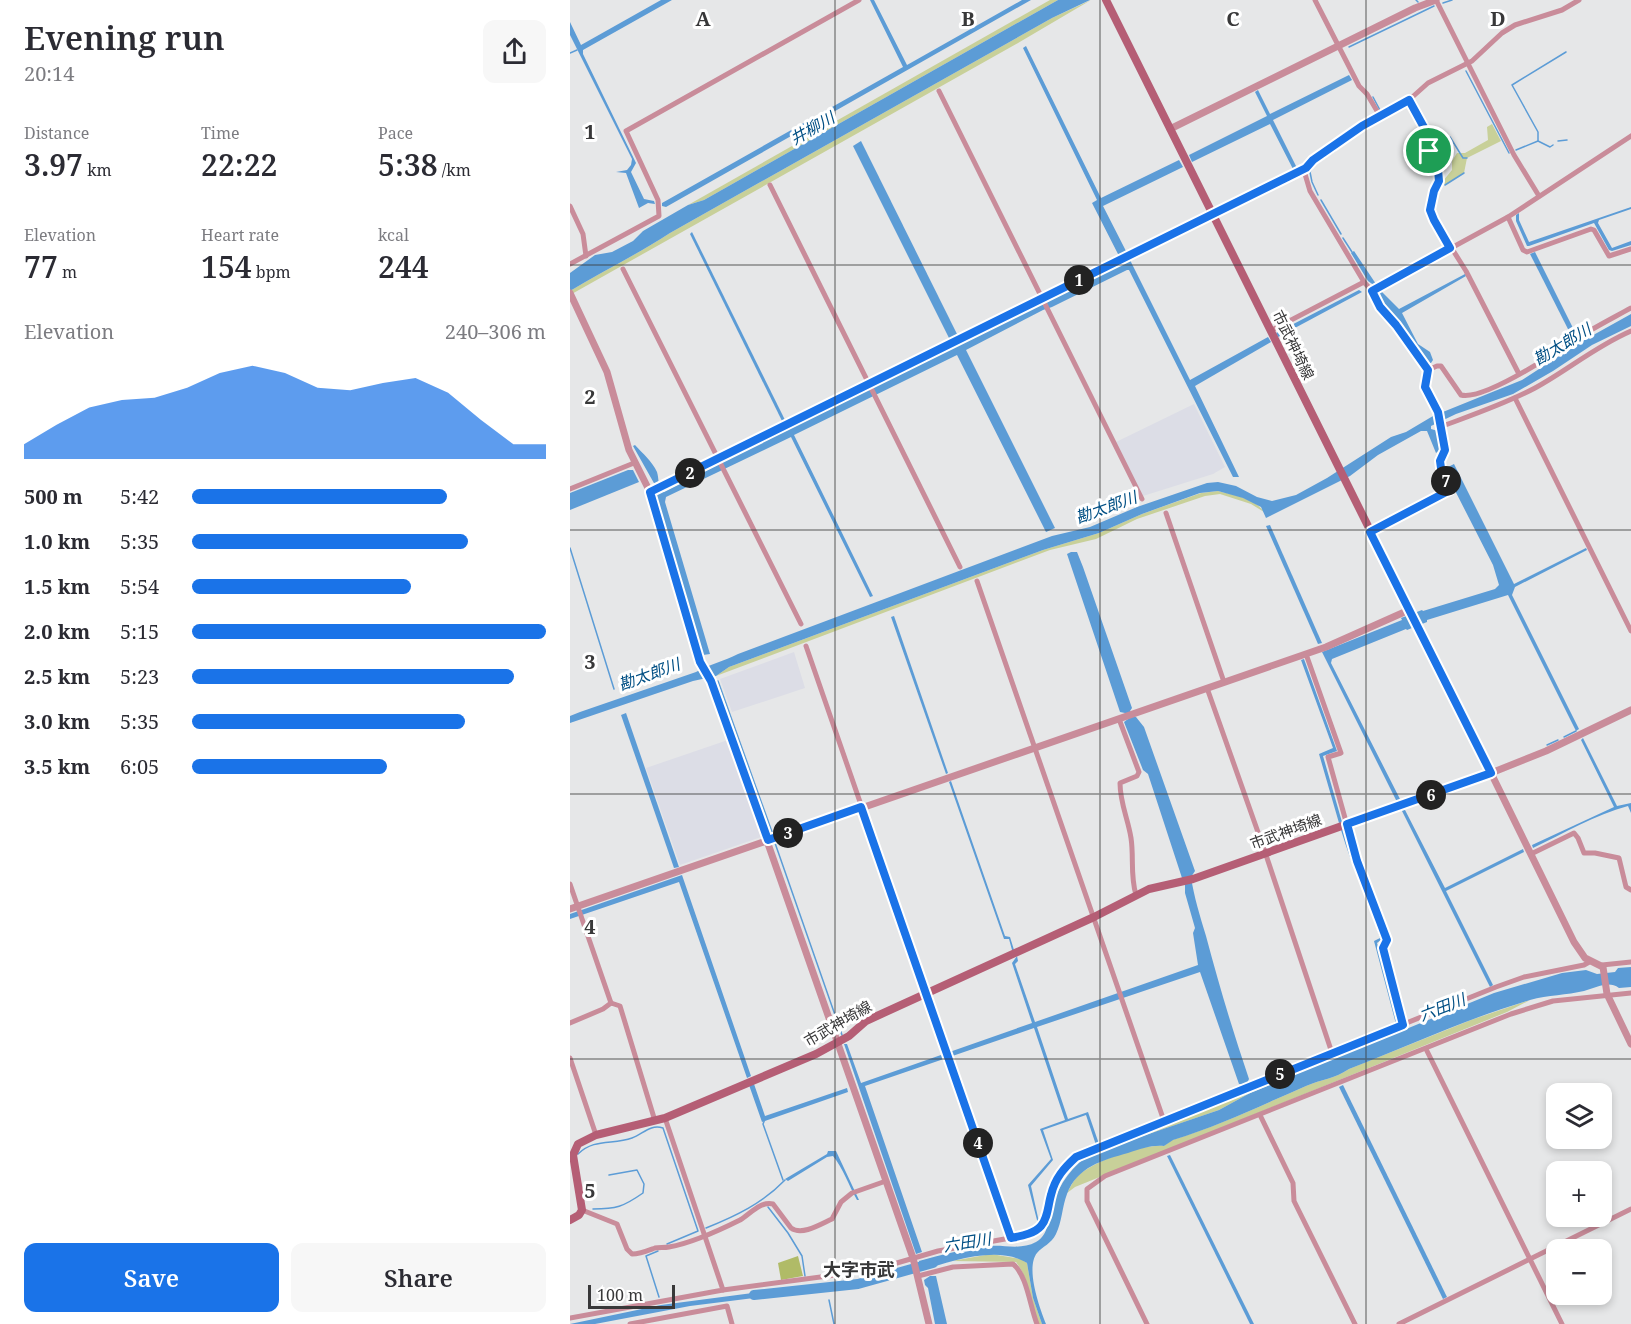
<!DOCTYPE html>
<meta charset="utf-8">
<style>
:root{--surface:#fff;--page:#f7f7f7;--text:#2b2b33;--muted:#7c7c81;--accent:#1a73e8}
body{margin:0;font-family:"Noto Serif","Noto Sans JP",serif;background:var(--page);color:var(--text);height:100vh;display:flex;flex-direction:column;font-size:22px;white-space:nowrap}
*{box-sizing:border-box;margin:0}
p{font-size:20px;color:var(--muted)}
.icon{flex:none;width:33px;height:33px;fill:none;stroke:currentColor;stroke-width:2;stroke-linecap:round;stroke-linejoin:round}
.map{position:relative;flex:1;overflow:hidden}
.details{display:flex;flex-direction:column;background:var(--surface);width:570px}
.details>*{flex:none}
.buttons{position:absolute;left:976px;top:1083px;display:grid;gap:12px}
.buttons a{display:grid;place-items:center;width:66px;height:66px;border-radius:12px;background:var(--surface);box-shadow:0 3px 9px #0003;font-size:30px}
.scale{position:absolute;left:18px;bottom:15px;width:87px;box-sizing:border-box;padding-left:6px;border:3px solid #383839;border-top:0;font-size:16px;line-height:21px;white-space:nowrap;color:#383839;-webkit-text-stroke:4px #fff;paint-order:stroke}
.pin{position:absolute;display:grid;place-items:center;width:51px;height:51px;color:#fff;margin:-26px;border:3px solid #fff;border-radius:50%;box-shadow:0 2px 6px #0007}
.km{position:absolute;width:30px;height:30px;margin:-15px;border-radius:50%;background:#222;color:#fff;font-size:16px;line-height:30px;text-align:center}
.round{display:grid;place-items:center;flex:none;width:63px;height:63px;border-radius:12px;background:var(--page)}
.headline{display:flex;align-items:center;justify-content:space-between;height:102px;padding:0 24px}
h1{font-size:33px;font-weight:600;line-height:45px}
.stats{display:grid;grid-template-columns:repeat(3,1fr);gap:9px;height:102px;padding:6px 24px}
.stats div{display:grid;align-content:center}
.stats b{font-size:30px;font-weight:600}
.stats small{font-size:16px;font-weight:400}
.stats p{font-size:16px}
.chart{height:168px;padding:12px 24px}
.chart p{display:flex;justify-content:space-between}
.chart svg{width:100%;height:108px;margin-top:6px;fill:var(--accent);opacity:.7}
.primary-button{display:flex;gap:12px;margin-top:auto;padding:12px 24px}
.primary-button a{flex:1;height:69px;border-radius:12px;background:var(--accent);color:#fff;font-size:24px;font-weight:600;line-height:69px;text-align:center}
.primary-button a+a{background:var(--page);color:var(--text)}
ul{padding:0 24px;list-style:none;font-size:20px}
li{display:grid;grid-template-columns:96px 72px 1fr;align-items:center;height:45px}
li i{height:15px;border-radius:8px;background:var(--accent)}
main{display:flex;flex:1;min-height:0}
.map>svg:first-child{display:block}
.built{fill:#dcdde6}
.green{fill:#c8d099}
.forest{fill:#b0bb67}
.water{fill:#5c9cd6}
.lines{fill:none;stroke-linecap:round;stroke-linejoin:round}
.stream{stroke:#5c9cd6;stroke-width:1.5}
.river{stroke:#5c9cd6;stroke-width:10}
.minor{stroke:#c98c9a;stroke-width:5}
.tertiary{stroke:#c98c9a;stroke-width:7}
.secondary{stroke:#b55e75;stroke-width:8}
.route-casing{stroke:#fff;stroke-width:12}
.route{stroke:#1a73e8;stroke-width:8}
.grid{fill:none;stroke:#383839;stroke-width:1.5;stroke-opacity:0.55}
.labels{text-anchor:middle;stroke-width:6;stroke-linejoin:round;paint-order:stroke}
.street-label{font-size:15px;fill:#383839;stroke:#fff}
.water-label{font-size:16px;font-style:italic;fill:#004f84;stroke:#fff}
.quarter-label{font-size:18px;font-weight:bold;fill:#383839;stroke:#fff}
.grid-label{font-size:20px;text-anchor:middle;font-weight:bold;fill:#383839;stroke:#fff;stroke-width:6;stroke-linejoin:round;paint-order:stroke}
</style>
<main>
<section class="details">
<div class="headline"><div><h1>Evening run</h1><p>20:14</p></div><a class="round"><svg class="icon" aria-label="share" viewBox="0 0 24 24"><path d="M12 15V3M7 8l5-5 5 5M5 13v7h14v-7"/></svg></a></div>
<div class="stats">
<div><p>Distance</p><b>3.97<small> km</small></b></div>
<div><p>Time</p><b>22:22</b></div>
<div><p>Pace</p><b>5:38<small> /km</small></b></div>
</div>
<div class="stats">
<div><p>Elevation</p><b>77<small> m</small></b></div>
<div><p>Heart rate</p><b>154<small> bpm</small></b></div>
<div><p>kcal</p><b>244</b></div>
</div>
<div class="chart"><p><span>Elevation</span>240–306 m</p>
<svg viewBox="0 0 160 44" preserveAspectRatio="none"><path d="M0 44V38L10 30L20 23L30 20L40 19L50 15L60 9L70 6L80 9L90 15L100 16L110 13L120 11L130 17L140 28L150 38L160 38V44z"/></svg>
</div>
<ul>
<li><b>500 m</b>5:42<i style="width:72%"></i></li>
<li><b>1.0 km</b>5:35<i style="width:78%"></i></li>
<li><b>1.5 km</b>5:54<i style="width:62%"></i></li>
<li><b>2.0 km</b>5:15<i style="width:100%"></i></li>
<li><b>2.5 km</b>5:23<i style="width:91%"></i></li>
<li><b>3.0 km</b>5:35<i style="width:77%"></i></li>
<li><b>3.5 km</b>6:05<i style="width:55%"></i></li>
</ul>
<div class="primary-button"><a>Save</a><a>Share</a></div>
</section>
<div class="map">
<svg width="1061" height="1324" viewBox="0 0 1061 1324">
<rect width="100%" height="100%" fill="#e6e7e8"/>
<g class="built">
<polygon points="624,404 655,467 643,474 573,496 546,442"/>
<polygon points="224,652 235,688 162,712 150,679"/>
<polygon points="158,740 191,837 110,865 76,768"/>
</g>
<g class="green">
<polygon points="480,0 488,0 134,200 118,205"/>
<path d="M521,0L448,43L0,295V291C33,271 68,254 100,233L482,18Z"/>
<polygon points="922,124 931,141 897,158 894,173 875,185 873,181 882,170 882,161 887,153 895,153 918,140 917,127"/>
<path d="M648,491C663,495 685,498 694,512L681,504L650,494L635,496L567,519L526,539L480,550L146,676L159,667L473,550L529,533L572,514L631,493Z"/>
<path d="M960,1000L937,1012L505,1187L497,1193C500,1188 503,1181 507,1177C522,1161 573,1144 594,1146L602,1140C649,1126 692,1105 736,1086C752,1079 764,1079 779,1069L901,1020Z"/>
<polygon points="808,1039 680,1093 649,1110 530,1151"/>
<path d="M421,1254L451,1259L457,1263L463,1298L472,1324H469C460,1303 460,1280 446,1262L382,1261Z"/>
</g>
<polygon class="forest" points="228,1256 233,1276 211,1280 208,1263"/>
<g class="water">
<polygon points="91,0 102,0 13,50 13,54 66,163 61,172 74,199 84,201 85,204 78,203 69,208 56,173 46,172 57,170 61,165 62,159 0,35 0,22 11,45"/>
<polygon points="300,0 304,0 337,65 452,0 461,0 96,207 92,206 92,203 333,67"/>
<path d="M488,0H520L482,18L100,233C68,254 33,271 0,291V273L25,255L42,252L63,241L73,231L118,205L134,200Z"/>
<polygon points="456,46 531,198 609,160 613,167 533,206 557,253 549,256 522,203 527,200 453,48"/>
<polygon points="779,75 782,80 703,120 727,168 723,169 700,124 622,162 619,155 697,116 685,92 688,90 700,114"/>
<polygon points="291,141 388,336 380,340 283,146"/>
<polygon points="1061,207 1061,209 1029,220 1028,223 1042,248 1061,241 1061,245 1042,251 1039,250 1024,223 959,246 957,246 946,221 946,215 949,213 949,220 959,242"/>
<polygon points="122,232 216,422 213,423 120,234"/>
<polygon points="784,251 810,290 829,309 895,274 896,276 832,313 848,344 860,352 863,360 861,363 857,363 829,323 810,304 808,291 805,286 798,281 781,253"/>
<polygon points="965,252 1006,334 1002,337 960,254"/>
<path d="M558,260H560L620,380L698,337L701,342L625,386L669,477H663L559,270H557L482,307L473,310L396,350L485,528L476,532L387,355L224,435L303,596L300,597L221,437L96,497L95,502L140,654L133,655L86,495L89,492L63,446L65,445C73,454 82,461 87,472C89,479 88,485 91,491L94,492L296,390L304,388L305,385L468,305L478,302L480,300Z"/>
<polygon points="789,290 792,292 708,337 706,333"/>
<path d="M1061,314V326L1022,345L983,371L943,394L886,414L861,426V429L868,431L871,449L866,453L857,431H851L808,455L780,476L696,518L691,507L673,498L648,491L630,493L572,514L529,533L473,550L159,667L146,676L123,681L0,723V716L10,712L126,672C140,664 154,661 168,654L482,536L520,527L567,507L637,483L648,482L666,486L687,497L702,501L726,495L757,478L821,437L836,432L863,416L952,380L1009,343Z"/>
<polygon points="884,464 944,584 1016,548 1017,550 945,587 942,595 1009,729 1006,731 938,595 857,620 857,622 837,630 836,629 762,659 761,663 831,801 827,802 752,652 832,620 831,618 852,610 853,611 925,589 929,585 923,565 874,469"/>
<polygon points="58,470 63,470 69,482 0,510 0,493"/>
<polygon points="700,525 752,643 748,644 696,526"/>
<path d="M501,552H507L513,567L562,708L560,711L562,717H566L574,727L625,871L621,877C624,897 630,916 636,936C649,985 663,1032 679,1079L676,1085L669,1084L630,972L467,1027L498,1119L518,1112L529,1144L526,1145L516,1115L473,1130L483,1160L461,1186L469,1222L468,1224L458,1185L481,1159L470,1129L495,1120L464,1028L295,1086L352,1252L346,1254L274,1044H277L291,1083L462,1023L442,963L447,956L448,961L445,964L465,1022L628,965L623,933L625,928L615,893V879L612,878L578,774L573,770L554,722L558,719L555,713L550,712L497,554Z"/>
<polygon points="324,616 378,773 376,774 321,617"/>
<polygon points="734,659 767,751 753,756 772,822 769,823 749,754 763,748 731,660"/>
<polygon points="56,713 109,867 104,868 51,715"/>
<path d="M1013,738L1047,806L1061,803V813L1058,806C1025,815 994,833 963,848L962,845L1044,807L1011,740Z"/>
<polygon points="381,781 435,936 440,937 444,950 442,950 439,939 434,939 379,782"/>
<polygon points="834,808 875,888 953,849 954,852 876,891 923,985 920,987 831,809"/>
<path d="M774,829C785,866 800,902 812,939L807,943L829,1023L826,1024L804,941L810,938C798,901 782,867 771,830Z"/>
<polygon points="112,875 181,1076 177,1078 109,882 0,919 0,914"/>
<path d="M1061,967V987L1049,988C1038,980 1026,988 1014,991C997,995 978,995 960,1000C898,1018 839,1046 779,1069C764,1079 752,1079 736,1086C692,1105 649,1126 603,1140L594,1146C581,1145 571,1149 558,1153C533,1160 507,1167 497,1194C492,1207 492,1222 486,1234C481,1244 473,1246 467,1253C455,1268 470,1309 476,1324H472L463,1298L457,1263C428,1245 381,1261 351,1271L349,1261C372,1254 396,1249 421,1246C435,1245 452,1250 466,1242C480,1234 477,1219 482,1206C490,1183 502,1165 523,1153L649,1110L680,1093L924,993L992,973L1016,970L1027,974L1045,972L1048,968Z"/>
<polygon points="184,1084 195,1116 277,1088 278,1092 192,1122 179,1085"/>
<polygon points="773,1085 877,1297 873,1299 769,1087"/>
<path d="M258,1151H266L289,1200H287C279,1186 273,1168 263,1156L257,1157L218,1181L215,1179L257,1154Z"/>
<polygon points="600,1155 684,1324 680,1324 597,1156"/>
<polygon points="360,1276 366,1276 377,1324 365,1324 358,1288 355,1285 354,1280"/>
<polygon points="197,1291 199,1296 120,1306 25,1324 0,1324 91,1305"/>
</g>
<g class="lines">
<g class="stream">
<polyline points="846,0 848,2"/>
<polyline points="873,3 882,0"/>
<polyline points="779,47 864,6"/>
<polyline points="0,53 7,50"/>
<polyline points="896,71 939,153"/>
<polyline points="803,97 811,112"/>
<polyline points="880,137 893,158 897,158"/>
<polyline points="968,141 968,132 942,85 996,52"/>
<polyline points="988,141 997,140"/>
<polyline points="771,146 803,123"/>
<polyline points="946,150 968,141 980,147 983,145"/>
<polyline points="875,185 894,173"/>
<polyline points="748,195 742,182 740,172 744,165 765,151"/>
<polyline points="751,200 771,234"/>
<polyline points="773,238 782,252"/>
<polyline points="0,548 44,689"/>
<polyline points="148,681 202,832"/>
<polyline points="994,737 1006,731"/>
<polyline points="977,745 988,740"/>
<polyline points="205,843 272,1035"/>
<polyline points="195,1119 193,1124 213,1180"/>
<path d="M8,1154C24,1138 43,1145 62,1138C73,1134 80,1124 93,1128L128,1231L97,1244"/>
<polyline points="198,1207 218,1233 232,1256 235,1276"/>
<path d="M23,1209C46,1209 53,1207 73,1193L74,1184L67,1170L39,1175"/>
<path d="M136,1228C166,1216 193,1203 215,1180"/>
<polyline points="88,1251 76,1256 89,1297"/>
<polyline points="259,1300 264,1324"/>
</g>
<polyline class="river" points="184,1295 288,1284 363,1263"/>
<g class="minor">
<polyline points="745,0 789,86 797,94 810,116"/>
<polyline points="866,0 944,155 969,196"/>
<polyline points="369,91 572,499"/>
<polyline points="839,100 857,133 861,157 869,170 869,181 864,191 860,206 864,220 896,271 949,374"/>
<polyline points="736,168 735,174 740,191 794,282"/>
<polyline points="200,185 390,567"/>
<polyline points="0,206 13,234 16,256"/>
<polyline points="938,217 953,250 957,252 1021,229 1024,230 1039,256 1061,249"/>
<polyline points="0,264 89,216 88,200 56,131 289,0"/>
<polyline points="53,269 231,624"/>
<polyline points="700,331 794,282 802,291 806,289 938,217 1061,136"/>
<path d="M858,370L867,366H871L891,395C914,401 987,352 1008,338C1025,327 1043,318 1061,308"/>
<polyline points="945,398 1061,631"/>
<path d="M870,427C902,415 935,404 965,388C998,370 1026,346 1061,331"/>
<polyline points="0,489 64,463"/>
<polyline points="80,492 736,168 743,160 792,126 839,100 858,83 902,61 932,33 945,25 992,10 1009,0"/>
<polyline points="596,513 654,682"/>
<polyline points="800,532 880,490 871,468 870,461 875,450 868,412 855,387 854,383 858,370 826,325 809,307 802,291"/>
<polyline points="407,581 594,1121"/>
<polyline points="236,646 441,1238"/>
<polyline points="736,654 771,753 758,757 787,861 817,940 813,948 833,1025"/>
<polyline points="637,688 695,852 762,1053"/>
<path d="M549,719L569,772L567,776L550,783C550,803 558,819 561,838C564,857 560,875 566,895"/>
<polyline points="961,854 1004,833 1008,838 1014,853 1025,853 1049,858 1056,887 1061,890"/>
<polyline points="0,884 41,1003"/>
<polyline points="1032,965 1061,962"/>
<polyline points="41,1003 50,1006 85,1121"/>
<polyline points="0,1023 33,1009 41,1003"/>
<polyline points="856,1049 992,1324"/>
<polyline points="0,1058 26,1135"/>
<polyline points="690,1115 723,1183 724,1201 785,1324"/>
<path d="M12,1210L47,1224L57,1249L62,1254C70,1254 77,1251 85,1248C89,1247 94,1248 99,1247C122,1243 148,1231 170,1220C180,1214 190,1201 203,1204L221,1228C232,1236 251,1224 262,1219L271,1202L282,1193L316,1181"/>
<path d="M348,1276L383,1267L443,1264C457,1275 460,1307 467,1324"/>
<polyline points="153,1290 303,1270 368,1251 457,1235 470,1227 476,1217 482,1191 489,1175 506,1157 518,1151 926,987 954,977 1014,965 1021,961"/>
<polyline points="0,1318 153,1290 95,1118"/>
<polyline points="60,1324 157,1306 162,1324"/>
<polyline points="577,1324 517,1201 517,1189 535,1176 941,1014 983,1001 1061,993"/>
<polyline points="829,1324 1061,1209"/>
</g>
<g class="tertiary">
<polyline points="600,129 845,8 866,0"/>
<polyline points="0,293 37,372 59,450 82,496 130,662 141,681 343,1258 359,1324"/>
<polyline points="1061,710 976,751 921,773 1004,942 1015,958 1033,967 1037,994 1061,1044"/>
<polyline points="0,909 756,647 839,610"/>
</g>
<polyline class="secondary" points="0,1220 9,1215 12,1210 3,1155 8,1144 26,1135 95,1118 246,1054 279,1036 296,1021 524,917 579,889 623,879 921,773 536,0"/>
</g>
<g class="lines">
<defs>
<path id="route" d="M839,100L857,133L861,157L868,170L869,181L864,191L860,210L864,220L880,248L802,291L810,307L826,325L858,370L855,387L868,412L875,450L870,461L871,468L880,490L800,532L921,773L777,824L787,861L817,940L813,948L833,1025L506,1157C494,1168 485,1178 481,1195C478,1205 478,1218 471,1226C464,1234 451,1236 441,1238L291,807L198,840L141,681L130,662L80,492L736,168L743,160L792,126Z"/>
</defs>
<use href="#route" class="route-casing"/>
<use href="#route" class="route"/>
</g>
<path class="grid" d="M265,0V1324M530,0V1324M796,0V1324M0,265H1061M0,530H1061M0,794H1061M0,1059H1061"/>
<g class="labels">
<g class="street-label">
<text transform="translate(723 345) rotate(64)" y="5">市武神埼線</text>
<text transform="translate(716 832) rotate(-20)" y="5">市武神埼線</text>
<text transform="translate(268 1024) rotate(-30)" y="5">市武神埼線</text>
</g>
<g class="water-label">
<text transform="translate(242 128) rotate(-30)" y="6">井柳川</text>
<text transform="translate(992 344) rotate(-31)" y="6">勘太郎川</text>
<text transform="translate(536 507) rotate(-20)" y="6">勘太郎川</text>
<text transform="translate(79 674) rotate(-20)" y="6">勘太郎川</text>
<text transform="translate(872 1007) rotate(-21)" y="6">六田川</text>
<text transform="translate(397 1242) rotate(-9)" y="6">六田川</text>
</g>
<g class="quarter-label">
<text x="289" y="1276">大字市武</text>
</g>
</g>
<g class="grid-label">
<text x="133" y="26">A</text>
<text x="398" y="26">B</text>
<text x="663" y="26">C</text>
<text x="928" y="26">D</text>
<text x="20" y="139">1</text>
<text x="20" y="404">2</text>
<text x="20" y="669">3</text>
<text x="20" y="934">4</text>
<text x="20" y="1198">5</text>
</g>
</svg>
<div class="buttons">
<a><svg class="icon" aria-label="layers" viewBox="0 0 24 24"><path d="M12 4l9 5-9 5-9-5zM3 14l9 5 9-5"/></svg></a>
<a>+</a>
<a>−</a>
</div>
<div class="scale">100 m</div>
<div class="pin" style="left:859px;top:151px;background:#1e9e55"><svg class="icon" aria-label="arrive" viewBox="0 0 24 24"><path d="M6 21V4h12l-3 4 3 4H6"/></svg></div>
<b class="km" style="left:509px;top:280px">1</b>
<b class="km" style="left:120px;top:473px">2</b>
<b class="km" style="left:218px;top:833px">3</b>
<b class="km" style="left:408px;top:1143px">4</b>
<b class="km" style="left:710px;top:1074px">5</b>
<b class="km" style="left:861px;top:795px">6</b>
<b class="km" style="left:876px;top:481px">7</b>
</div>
</main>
